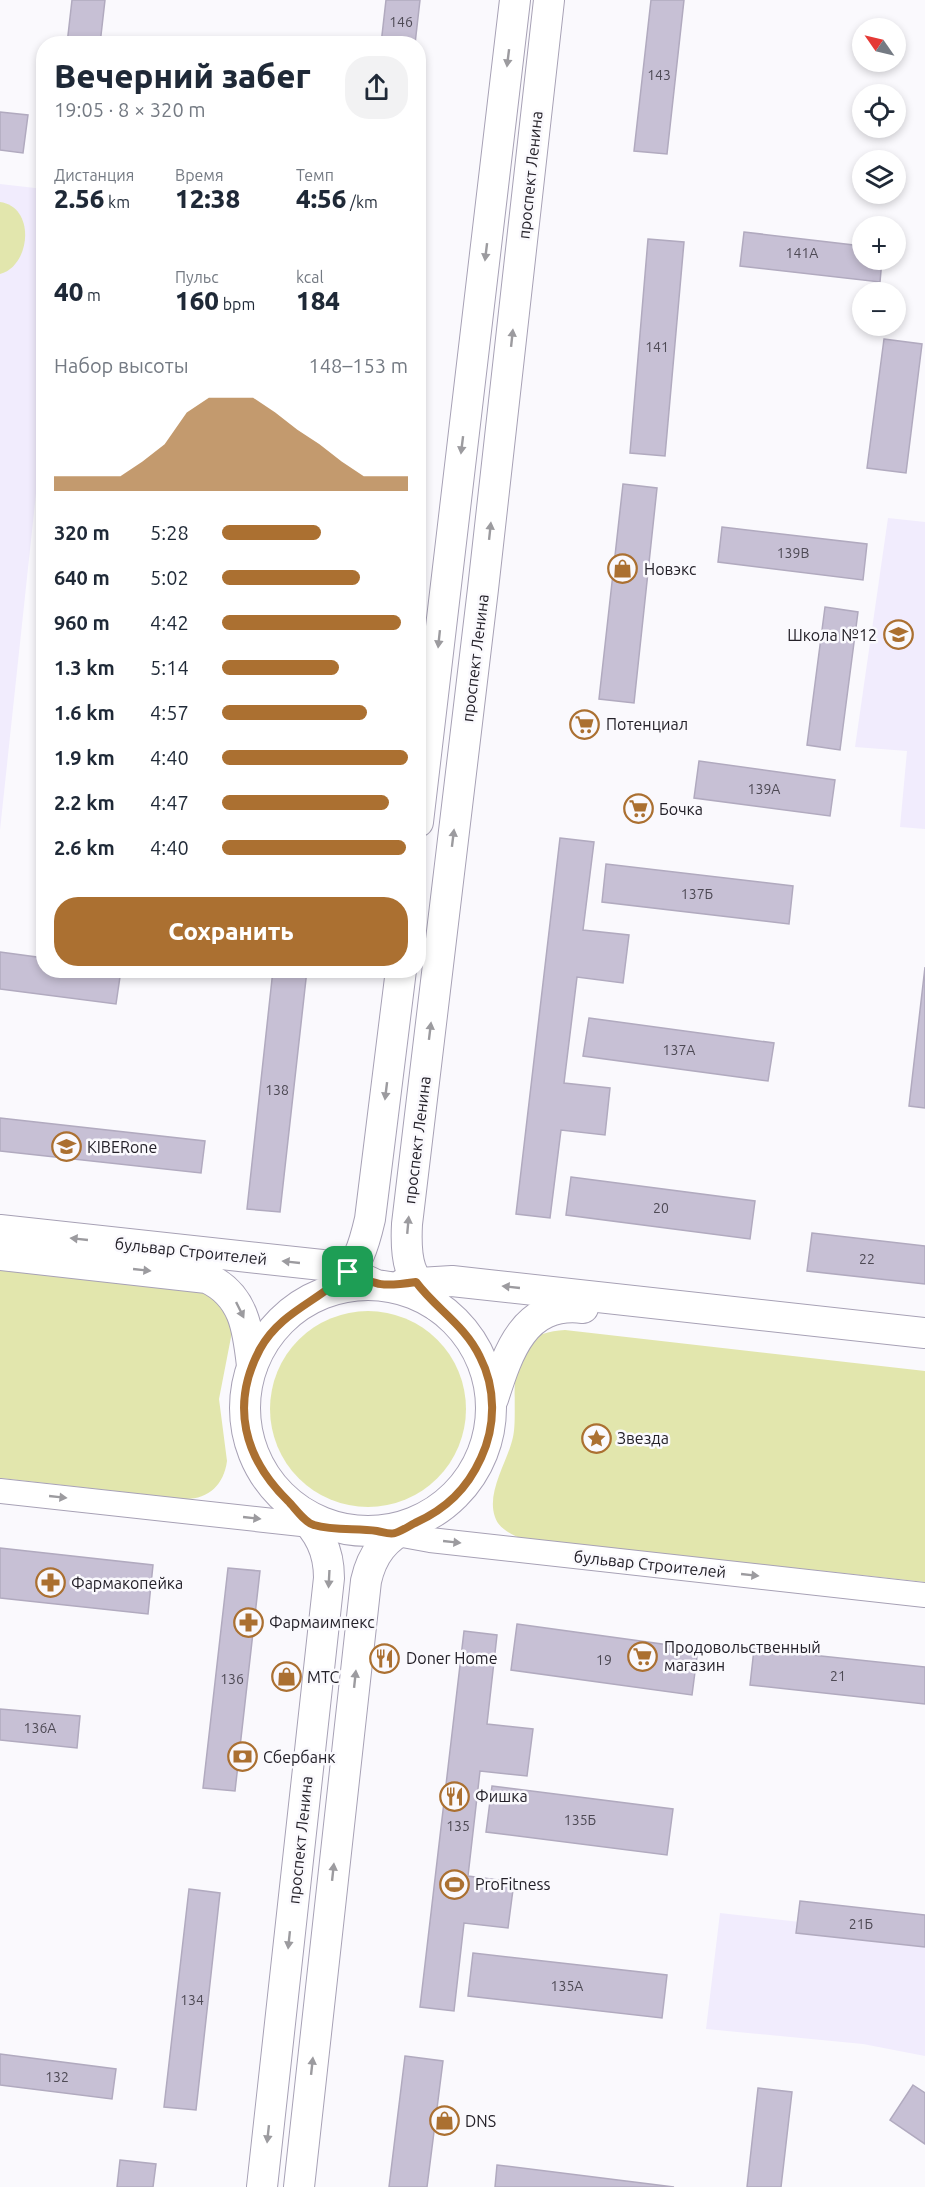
<!DOCTYPE html>
<html lang="ru">
<meta charset="utf-8">
<style>
:root{--surface:#fff;--page:#f2f2f3;--text:#1f2937;--muted:#747a83;--accent:#ab7031}
body{margin:0;font-family:Ubuntu,sans-serif;background:var(--page);color:var(--text);height:100vh;display:flex;flex-direction:column;font-size:22px;white-space:nowrap}
*{box-sizing:border-box;margin:0}
p{font-size:20px;color:var(--muted)}
.icon{flex:none;width:33px;height:33px;fill:none;stroke:currentColor;stroke-width:2;stroke-linecap:round;stroke-linejoin:round}
.map{position:relative;flex:1;overflow:hidden}
.panel{position:absolute;left:36px;top:36px;width:390px;height:942px;display:flex;flex-direction:column;background:var(--surface);border-radius:24px;box-shadow:0 3px 9px #0003}
.panel>*{flex:none}
.needle{width:39px;rotate:304deg}
.fabs{position:absolute;left:852px;top:18px;display:grid;gap:12px}
.fabs a{display:grid;place-items:center;width:54px;height:54px;border-radius:50%;background:var(--surface);box-shadow:0 3px 9px #0003;font-size:30px}
.pin{position:absolute;display:grid;place-items:center;width:51px;height:51px;color:#fff;margin:-26px;border-radius:12px;box-shadow:0 3px 9px #0006}
.round{display:grid;place-items:center;flex:none;width:63px;height:63px;border-radius:24px;background:var(--page)}
.overview{display:flex;align-items:center;justify-content:space-between;height:102px;padding:0 18px}
h1{font-size:33px;font-weight:800;line-height:45px}
.metrics{display:grid;grid-template-columns:repeat(3,1fr);gap:9px;height:102px;padding:6px 18px}
.metrics div{display:grid;align-content:center}
.metrics b{font-size:26px;font-weight:800}
.metrics small{font-size:16px;font-weight:400}
.metrics p{font-size:16px}
.chart{height:168px;padding:12px 18px}
.chart p{display:flex;justify-content:space-between}
.chart svg{width:100%;height:108px;margin-top:6px;fill:var(--accent);opacity:.7}
.button{display:flex;gap:12px;margin-top:auto;padding:12px 18px}
.button a{flex:1;height:69px;border-radius:24px;background:var(--accent);color:#fff;font-size:24px;font-weight:800;line-height:69px;text-align:center}
ul{padding:0 18px;list-style:none;font-size:20px}
li{display:grid;grid-template-columns:96px 72px 1fr;align-items:center;height:45px}
li i{height:15px;border-radius:8px;background:var(--accent)}
.map>svg:first-child{display:block}
.built{fill:#f1ecfd}
.green{fill:#e2e6ad}
.building{fill:#c7c0d5;stroke:#b1aabf;stroke-width:1.5}
.lines{fill:none;stroke-linecap:round;stroke-linejoin:round}
.minor-casing{stroke:#a7a1b5;stroke-width:26}
.major-casing{stroke:#a7a1b5;stroke-width:32}
.minor{stroke:#fff;stroke-width:24}
.major{stroke:#fff;stroke-width:30}
.oneway{fill:#9c9b9f}
.route-casing{stroke:#fff;stroke-width:12}
.route{stroke:#ab7031;stroke-width:8}
.labels{text-anchor:middle;stroke-width:5;stroke-linejoin:round;paint-order:stroke}
.number-label{font-size:14px;fill:#4d4954}
.street-label{font-size:16px;fill:#242129;stroke:#faf9fd}
.poi-label{font-size:16px;fill:#242129;stroke:#faf9fd;text-anchor:start}
</style>
<div class="map">
<svg width="925" height="2187" viewBox="0 0 925 2187">
<rect width="100%" height="100%" fill="#faf9fd"/>
<g class="built">
<polygon points="0,184 44,189 43,428 0,830"/>
<polygon points="888,518 925,522 925,829 900,827 907,751 855,747"/>
<polygon points="720,1913 925,1936 925,2056 863,2044 706,2029"/>
</g>
<g class="green">
<path d="M0,202C36,207 31,266 0,274Z"/>
<path d="M0,1268L206,1292L224,1307L232,1332L219,1399L227,1461C224,1484 209,1499 186,1499L0,1478Z"/>
<circle cx="368" cy="1409" r="98"/>
<path d="M565,1330L925,1371V1582L522,1539C511,1534 499,1529 495,1517C486,1492 508,1461 513,1437C518,1414 509,1365 524,1347C535,1334 549,1331 565,1330Z"/>
</g>
<g class="building">
<polygon points="72,0 105,0 100,44 67,44"/>
<polygon points="386,0 420,0 415,44 381,44"/>
<polygon points="651,0 684,0 667,154 634,151"/>
<polygon points="0,112 28,115 23,153 0,150"/>
<polygon points="744,232 862,246 862,260 882,260 880,282 740,266"/>
<polygon points="648,239 684,242 665,456 630,453"/>
<polygon points="884,339 922,344 906,473 867,468"/>
<polygon points="623,484 657,488 634,703 599,699"/>
<polygon points="722,527 867,544 863,580 718,562"/>
<polygon points="825,607 858,612 840,750 807,745"/>
<polygon points="699,761 835,780 830,816 694,798"/>
<polygon points="560,838 594,842 583,930 629,935 623,983 577,977 564,1083 610,1088 605,1135 561,1130 550,1218 516,1214"/>
<polygon points="606,864 793,886 789,924 602,902"/>
<polygon points="0,952 44,958 44,970 121,970 116,1004 0,989"/>
<polygon points="925,967 925,1108 909,1106"/>
<polygon points="273,970 307,970 280,1212 247,1209"/>
<polygon points="589,1018 774,1043 768,1081 583,1056"/>
<polygon points="0,1118 205,1141 201,1173 0,1151"/>
<polygon points="571,1177 755,1201 750,1239 566,1215"/>
<polygon points="812,1233 925,1246 925,1284 807,1271"/>
<polygon points="0,1548 153,1565 148,1614 0,1598"/>
<polygon points="228,1568 260,1571 235,1791 203,1788"/>
<polygon points="517,1624 698,1649 692,1695 511,1670"/>
<polygon points="464,1631 497,1635 487,1724 533,1729 527,1776 480,1771 468,1876 514,1882 508,1928 464,1923 454,2011 420,2007"/>
<polygon points="754,1649 925,1667 925,1704 750,1685"/>
<polygon points="0,1709 80,1716 77,1748 0,1740"/>
<polygon points="492,1786 673,1809 667,1855 486,1832"/>
<polygon points="189,1889 220,1893 196,2110 164,2107"/>
<polygon points="800,1901 925,1915 925,1947 796,1933"/>
<polygon points="473,1953 667,1975 662,2018 468,1996"/>
<polygon points="0,2054 116,2069 112,2099 0,2085"/>
<polygon points="405,2056 443,2061 427,2187 389,2187"/>
<polygon points="913,2085 925,2093 925,2144 890,2120"/>
<polygon points="758,2088 792,2092 781,2187 747,2187"/>
<polygon points="120,2160 156,2164 153,2187 117,2187"/>
<polygon points="497,2165 674,2187 495,2187"/>
</g>
<g class="lines">
<defs>
<g id="minor">
<polyline points="0,1491 338,1528"/>
<polyline points="375,1530 430,1540 925,1595"/>
</g>
<g id="major">
<polyline points="418,822 515,0"/>
<polyline points="0,1230 322,1265 348,1272 372,1283"/>
<path d="M0,1255L207,1278C244,1295 248,1329 252,1366"/>
<path d="M335,1284C358,1268 364,1245 370,1219L401,970"/>
<polyline points="403,1284 452,1281 925,1333"/>
<circle cx="368" cy="1408" r="123"/>
<path d="M437,1306C409,1277 405,1263 407,1224L483,589L549,0"/>
<path d="M493,1399C508,1352 524,1301 583,1308"/>
<path d="M262,2187L329,1578C329,1550 319,1532 299,1512"/>
<path d="M299,2187L366,1581C372,1554 385,1538 409,1526"/>
</g>
</defs>
<use href="#minor" class="minor-casing"/>
<use href="#major" class="major-casing"/>
<use href="#minor" class="minor"/>
<use href="#major" class="major"/>
</g>
<defs><path id="oneway-solid" d="M-6-.8H1V-3.2L6.5 0L1 3.2V.8H-6Z" transform="scale(1.5)"/></defs>
<g class="oneway">
<use href="#oneway-solid" transform="translate(508 58) rotate(97)"/>
<use href="#oneway-solid" transform="translate(486 252) rotate(97)"/>
<use href="#oneway-solid" transform="translate(512 338) rotate(-84)"/>
<use href="#oneway-solid" transform="translate(462 445) rotate(97)"/>
<use href="#oneway-solid" transform="translate(490 531) rotate(-84)"/>
<use href="#oneway-solid" transform="translate(439 639) rotate(96)"/>
<use href="#oneway-solid" transform="translate(453 838) rotate(-83)"/>
<use href="#oneway-solid" transform="translate(430 1031) rotate(-83)"/>
<use href="#oneway-solid" transform="translate(386 1091) rotate(97)"/>
<use href="#oneway-solid" transform="translate(408 1225) rotate(-85)"/>
<use href="#oneway-solid" transform="translate(79 1239) rotate(-174)"/>
<use href="#oneway-solid" transform="translate(291 1262) rotate(-174)"/>
<use href="#oneway-solid" transform="translate(142 1270) rotate(6)"/>
<use href="#oneway-solid" transform="translate(511 1287) rotate(-174)"/>
<use href="#oneway-solid" transform="translate(240 1310) rotate(64)"/>
<use href="#oneway-solid" transform="translate(58 1497) rotate(6)"/>
<use href="#oneway-solid" transform="translate(252 1518) rotate(6)"/>
<use href="#oneway-solid" transform="translate(452 1542) rotate(6)"/>
<use href="#oneway-solid" transform="translate(750 1575) rotate(6)"/>
<use href="#oneway-solid" transform="translate(329 1579) rotate(93)"/>
<use href="#oneway-solid" transform="translate(355 1679) rotate(-84)"/>
<use href="#oneway-solid" transform="translate(333 1872) rotate(-84)"/>
<use href="#oneway-solid" transform="translate(289 1940) rotate(96)"/>
<use href="#oneway-solid" transform="translate(312 2066) rotate(-84)"/>
<use href="#oneway-solid" transform="translate(268 2134) rotate(96)"/>
</g>
<g class="lines">
<defs>
<path id="route" d="M348,1272C379,1286 382,1287 416,1282C436,1309 465,1325 480,1357C496,1388 496,1426 481,1458C467,1489 446,1509 415,1523C409,1526 402,1531 395,1533C390,1535 383,1532 377,1531C357,1528 334,1531 314,1525C305,1523 295,1508 288,1501C244,1458 230,1405 260,1349C281,1311 320,1301 348,1272Z"/>
</defs>
<use href="#route" class="route-casing"/>
<use href="#route" class="route"/>
</g>
<defs>
<symbol id="shop-ring" viewBox="-11 -11 22 22"><circle r="9.5" fill="#faf9fd" stroke="#ab7031" stroke-width="1.5"/><path d="M-5-2.5h2.3a2.7 3.5 0 0 1 5.4 0H5L5.5 6h-11ZM-1.5-2.5h3a1.5 2.3 0 0 0-3 0Z" fill="#ab7031"/></symbol>
<symbol id="school-ring" viewBox="-11 -11 22 22"><circle r="9.5" fill="#faf9fd" stroke="#ab7031" stroke-width="1.5"/><path d="M0-5L7-2L0 1L-7-2ZM-4 1L0 2.5L4 1V4Q0 6-4 4Z" fill="#ab7031"/></symbol>
<symbol id="supermarket-ring" viewBox="-11 -11 22 22"><circle r="9.5" fill="#faf9fd" stroke="#ab7031" stroke-width="1.5"/><path d="M-6-5.5h2.5l.6 2H6L4.5 2H-2.5L-4.4-4H-6ZM-1.5 3.2a1.3 1.3 0 1 0 .1 0ZM3 3.2a1.3 1.3 0 1 0 .1 0Z" fill="#ab7031"/></symbol>
<symbol id="sight-ring" viewBox="-11 -11 22 22"><circle r="9.5" fill="#faf9fd" stroke="#ab7031" stroke-width="1.5"/><path d="M0-6L1.8-2.2L6-1.7L2.9 1.2L3.7 5.4L0 3.3L-3.7 5.4L-2.9 1.2L-6-1.7L-1.8-2.2Z" fill="#ab7031"/></symbol>
<symbol id="pharmacy-ring" viewBox="-11 -11 22 22"><circle r="9.5" fill="#faf9fd" stroke="#ab7031" stroke-width="1.5"/><path d="M-2-6h4v4h4v4h-4v4h-4v-4h-4v-4h4Z" fill="#ab7031"/></symbol>
<symbol id="restaurant-ring" viewBox="-11 -11 22 22"><circle r="9.5" fill="#faf9fd" stroke="#ab7031" stroke-width="1.5"/><path d="M-5-6h1v4h1v-4h1v4h1v-4h1v5L-1.5 .5V6h-2V.5L-5-1ZM5-6V6H3V1.5H1.5Q1.5-4 5-6Z" fill="#ab7031"/></symbol>
<symbol id="bank-ring" viewBox="-11 -11 22 22"><circle r="9.5" fill="#faf9fd" stroke="#ab7031" stroke-width="1.5"/><path d="M-6-4H6V4H-6ZM0-2.3a2.3 2.3 0 1 0 0 4.6a2.3 2.3 0 1 0 0-4.6Z" fill="#ab7031"/></symbol>
<symbol id="stadium-ring" viewBox="-11 -11 22 22"><circle r="9.5" fill="#faf9fd" stroke="#ab7031" stroke-width="1.5"/><path d="M0-5a6.5 5 0 1 0 0 10a6.5 5 0 1 0 0-10ZM-3.5-1.8h7v3.6h-7Z" fill="#ab7031"/></symbol>
</defs>
<g fill-rule="evenodd">
<use href="#shop-ring" x="606" y="552" width="33" height="33"/>
<use href="#school-ring" x="882" y="618" width="33" height="33"/>
<use href="#supermarket-ring" x="568" y="708" width="33" height="33"/>
<use href="#supermarket-ring" x="622" y="792" width="33" height="33"/>
<use href="#school-ring" x="50" y="1130" width="33" height="33"/>
<use href="#sight-ring" x="580" y="1422" width="33" height="33"/>
<use href="#pharmacy-ring" x="34" y="1566" width="33" height="33"/>
<use href="#pharmacy-ring" x="232" y="1606" width="33" height="33"/>
<use href="#supermarket-ring" x="626" y="1640" width="33" height="33"/>
<use href="#restaurant-ring" x="368" y="1642" width="33" height="33"/>
<use href="#shop-ring" x="270" y="1660" width="33" height="33"/>
<use href="#bank-ring" x="226" y="1740" width="33" height="33"/>
<use href="#restaurant-ring" x="438" y="1780" width="33" height="33"/>
<use href="#stadium-ring" x="438" y="1868" width="33" height="33"/>
<use href="#shop-ring" x="428" y="2104" width="33" height="33"/>
</g>
<g class="labels">
<g class="number-label">
<text x="401" y="27">146</text>
<text x="659" y="80">143</text>
<text x="802" y="258">141А</text>
<text x="657" y="352">141</text>
<text x="793" y="558">139В</text>
<text x="764" y="794">139А</text>
<text x="697" y="899">137Б</text>
<text x="679" y="1055">137А</text>
<text x="277" y="1095">138</text>
<text x="661" y="1213">20</text>
<text x="867" y="1264">22</text>
<text x="604" y="1665">19</text>
<text x="838" y="1681">21</text>
<text x="232" y="1684">136</text>
<text x="40" y="1733">136А</text>
<text x="580" y="1825">135Б</text>
<text x="458" y="1831">135</text>
<text x="861" y="1929">21Б</text>
<text x="567" y="1991">135А</text>
<text x="192" y="2005">134</text>
<text x="57" y="2082">132</text>
</g>
<g class="street-label">
<text transform="translate(530 175) rotate(-84)" y="6">проспект Ленина</text>
<text transform="translate(475 658) rotate(-83)" y="6">проспект Ленина</text>
<text transform="translate(417 1140) rotate(-83)" y="6">проспект Ленина</text>
<text transform="translate(191 1251) rotate(6)" y="6">бульвар Строителей</text>
<text transform="translate(650 1564) rotate(6)" y="6">бульвар Строителей</text>
<text transform="translate(300 1840) rotate(-84)" y="6">проспект Ленина</text>
</g>
<g class="poi-label">
<text x="644" y="575">Новэкс</text>
<text x="877" y="641" text-anchor="end">Школа №12</text>
<text x="606" y="730">Потенциал</text>
<text x="659" y="815">Бочка</text>
<text x="87" y="1153">KIBERone</text>
<text x="617" y="1444">Звезда</text>
<text x="71" y="1589">Фармакопейка</text>
<text x="269" y="1628">Фармаимпекс</text>
<text x="664" y="1653">Продовольственный<tspan x="664" dy="18">магазин</tspan></text>
<text x="406" y="1664">Doner Home</text>
<text x="307" y="1683">МТС</text>
<text x="263" y="1763">Сбербанк</text>
<text x="475" y="1802">Фишка</text>
<text x="475" y="1890">ProFitness</text>
<text x="465" y="2127">DNS</text>
</g>
</g>
</svg>
<div class="fabs">
<a><svg class="needle" viewBox="-14 -14 28 28"><path d="M0-13l5 13h-10z" fill="#e53935"/><path d="M0 13l5-13h-10z" fill="#747a83"/></svg></a>
<a><svg class="icon" aria-label="locate" viewBox="0 0 24 24"><circle cx="12" cy="12" r="6"/><path d="M12 2v4M12 18v4M2 12h4M18 12h4"/></svg></a>
<a><svg class="icon" aria-label="layers" viewBox="0 0 24 24"><path d="M12 4l9 5-9 5-9-5zM3 14l9 5 9-5"/></svg></a>
<a>+</a>
<a>−</a>
</div>
<div class="pin" style="left:348px;top:1272px;background:#1e9e55"><svg class="icon" aria-label="arrive" viewBox="0 0 24 24"><path d="M6 21V4h12l-3 4 3 4H6"/></svg></div>
<section class="panel">
<div class="overview"><div><h1>Вечерний забег</h1><p>19:05 · 8 × 320 m</p></div><a class="round"><svg class="icon" aria-label="share" viewBox="0 0 24 24"><path d="M12 15V3M7 8l5-5 5 5M5 13v7h14v-7"/></svg></a></div>
<div class="metrics">
<div><p>Дистанция</p><b>2.56<small> km</small></b></div>
<div><p>Время</p><b>12:38</b></div>
<div><p>Темп</p><b>4:56<small> /km</small></b></div>
</div>
<div class="metrics">
<div><b>40<small> m</small></b></div>
<div><p>Пульс</p><b>160<small> bpm</small></b></div>
<div><p>kcal</p><b>184</b></div>
</div>
<div class="chart"><p><span>Набор высоты</span>148–153 m</p>
<svg viewBox="0 0 160 44" preserveAspectRatio="none"><path d="M0 44V38L10 38L20 38L30 38L40 32L50 25L60 12L70 6L80 6L90 6L100 12L110 19L120 25L130 32L140 38L150 38L160 38V44z"/></svg>
</div>
<ul>
<li><b>320 m</b>5:28<i style="width:53%"></i></li>
<li><b>640 m</b>5:02<i style="width:74%"></i></li>
<li><b>960 m</b>4:42<i style="width:96%"></i></li>
<li><b>1.3 km</b>5:14<i style="width:63%"></i></li>
<li><b>1.6 km</b>4:57<i style="width:78%"></i></li>
<li><b>1.9 km</b>4:40<i style="width:100%"></i></li>
<li><b>2.2 km</b>4:47<i style="width:90%"></i></li>
<li><b>2.6 km</b>4:40<i style="width:99%"></i></li>
</ul>
<div class="button"><a>Сохранить</a></div>
</section>
</div>
